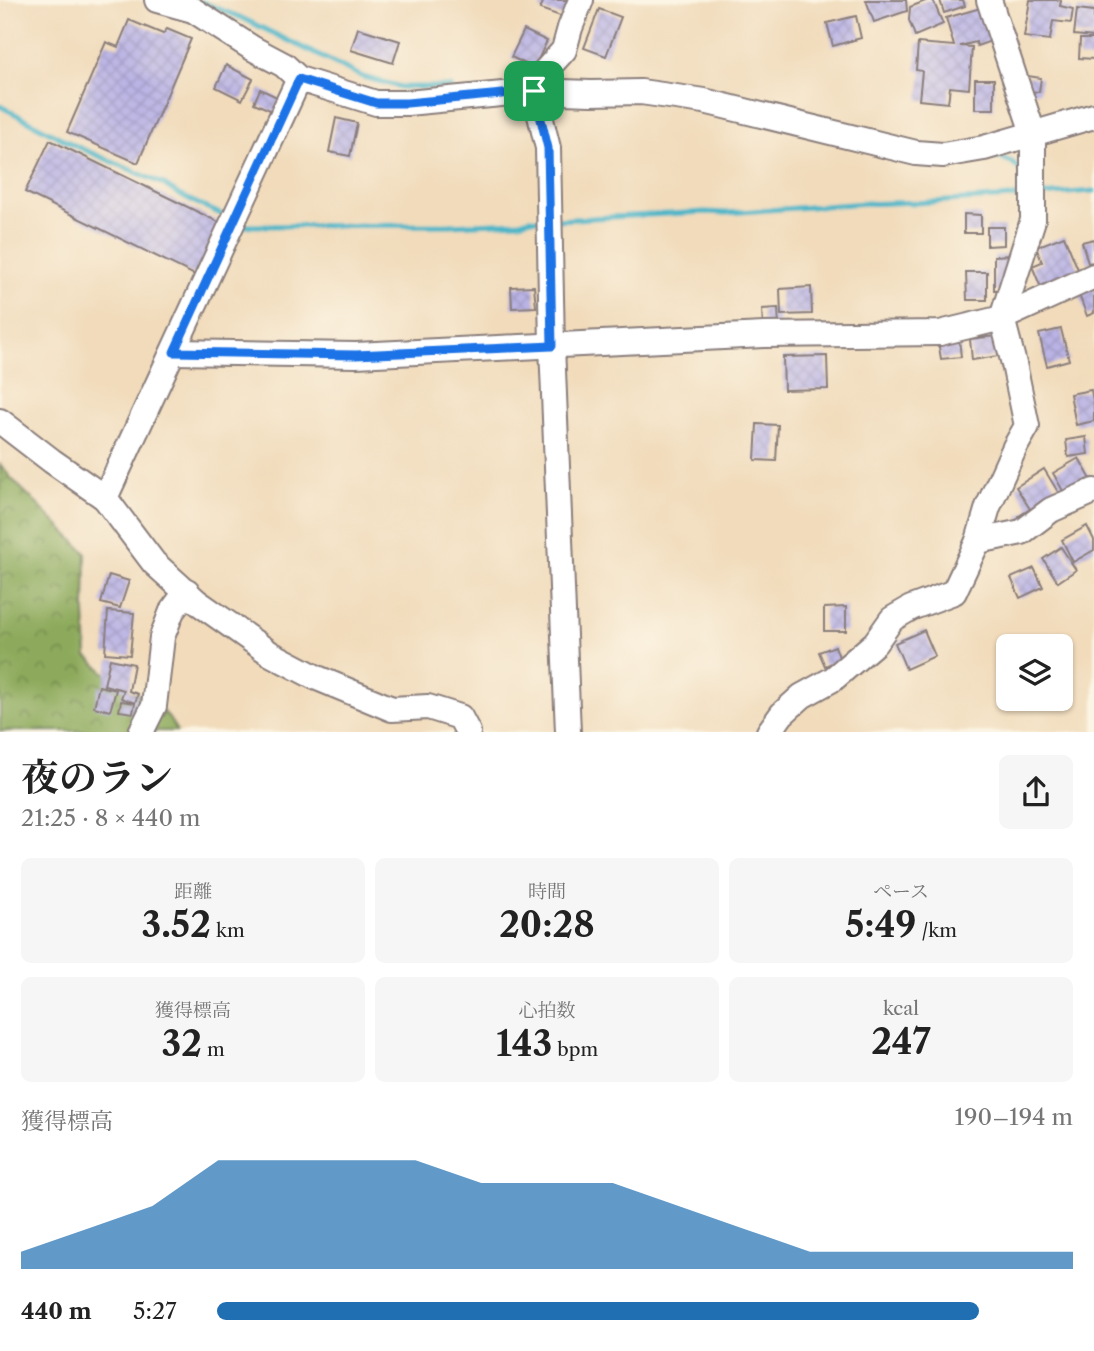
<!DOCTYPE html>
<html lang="ja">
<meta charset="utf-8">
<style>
:root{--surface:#fff;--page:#f6f6f6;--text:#222;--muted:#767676;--accent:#1f6fb2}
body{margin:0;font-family:"Libre Caslon Text","Noto Serif JP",serif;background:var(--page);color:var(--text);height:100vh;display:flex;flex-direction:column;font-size:26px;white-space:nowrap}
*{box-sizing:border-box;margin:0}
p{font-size:23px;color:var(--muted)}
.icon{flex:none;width:38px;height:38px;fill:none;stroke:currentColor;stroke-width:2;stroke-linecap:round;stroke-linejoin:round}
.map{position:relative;height:732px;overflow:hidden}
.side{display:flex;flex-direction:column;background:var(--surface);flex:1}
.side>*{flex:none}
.fabs{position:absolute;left:996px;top:634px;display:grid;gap:14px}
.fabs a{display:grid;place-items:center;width:77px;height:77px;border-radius:10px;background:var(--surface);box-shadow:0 2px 5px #0004;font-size:35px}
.pin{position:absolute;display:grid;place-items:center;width:60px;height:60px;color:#fff;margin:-30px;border-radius:14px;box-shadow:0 4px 10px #0006}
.round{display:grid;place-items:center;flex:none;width:74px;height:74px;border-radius:10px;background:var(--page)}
.summary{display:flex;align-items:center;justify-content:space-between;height:119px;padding:0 21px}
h1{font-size:38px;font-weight:700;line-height:52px}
.stats{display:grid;grid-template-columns:repeat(3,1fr);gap:10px;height:119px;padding:7px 21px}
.stats div{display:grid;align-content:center;border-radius:10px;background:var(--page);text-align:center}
.stats b{font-size:35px;font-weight:700}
.stats small{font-size:19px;font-weight:400}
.stats p{font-size:19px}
.chart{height:196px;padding:14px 21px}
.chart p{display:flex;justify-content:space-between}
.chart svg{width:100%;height:126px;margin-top:7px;fill:var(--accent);opacity:.7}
ul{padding:0 21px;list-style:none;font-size:23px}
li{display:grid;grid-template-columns:112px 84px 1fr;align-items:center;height:52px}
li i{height:18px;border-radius:9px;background:var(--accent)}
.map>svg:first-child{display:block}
.forest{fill:url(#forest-crowns);stroke:#58664c;stroke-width:2}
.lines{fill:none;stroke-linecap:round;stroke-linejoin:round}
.stream{stroke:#4bb5c8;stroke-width:5}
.building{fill:url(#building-cross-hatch)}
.minor-casing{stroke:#8a7e7b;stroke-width:28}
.minor{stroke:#fff;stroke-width:24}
.route-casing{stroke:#fff;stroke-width:14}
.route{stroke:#1a73e8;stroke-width:9}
</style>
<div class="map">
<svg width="1094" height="732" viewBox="0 0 1094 732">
<defs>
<pattern id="forest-crowns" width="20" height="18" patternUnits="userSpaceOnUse" patternTransform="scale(1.75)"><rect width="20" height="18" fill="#8daa5c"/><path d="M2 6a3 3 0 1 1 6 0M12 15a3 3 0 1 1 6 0" fill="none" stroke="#738a4d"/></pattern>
<pattern id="building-cross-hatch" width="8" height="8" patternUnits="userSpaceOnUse" patternTransform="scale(1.75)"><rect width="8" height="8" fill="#bab4e5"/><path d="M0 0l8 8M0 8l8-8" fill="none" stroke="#a09ac5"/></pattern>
</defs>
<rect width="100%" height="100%" fill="#fcf5e5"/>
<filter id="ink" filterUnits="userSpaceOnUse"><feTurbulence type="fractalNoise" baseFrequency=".0143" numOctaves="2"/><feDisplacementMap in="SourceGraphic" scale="14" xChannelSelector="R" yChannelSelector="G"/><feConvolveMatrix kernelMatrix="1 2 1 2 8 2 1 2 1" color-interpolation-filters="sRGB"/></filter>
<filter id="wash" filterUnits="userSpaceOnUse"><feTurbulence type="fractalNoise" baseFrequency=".00686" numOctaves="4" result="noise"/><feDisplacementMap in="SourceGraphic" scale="28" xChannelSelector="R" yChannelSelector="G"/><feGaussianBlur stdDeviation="1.57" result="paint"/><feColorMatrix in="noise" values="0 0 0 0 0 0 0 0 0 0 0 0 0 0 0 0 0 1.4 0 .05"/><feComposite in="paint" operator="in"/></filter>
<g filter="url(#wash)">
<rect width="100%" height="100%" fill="#f1dbbb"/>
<polygon class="forest" points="0,464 12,479 86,553 85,611 87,656 124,690 138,694 166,714 177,731 0,731"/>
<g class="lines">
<g class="stream">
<polyline points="202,2 242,18 363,77 401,87 451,87"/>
<polyline points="583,81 604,81"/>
<polyline points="746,99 766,104"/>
<polyline points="0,106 76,146 163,184 179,195 227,217"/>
<polyline points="992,155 1012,162 1025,175"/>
<polyline points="1041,195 1094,191"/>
<path d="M556,220L705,212L726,213L866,203C882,205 898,201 915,203L1028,196"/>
<polyline points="239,223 245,226 450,225 520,222 530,219 543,220"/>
</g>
</g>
<g id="blocks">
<g class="building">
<polygon points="544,0 572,0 566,18 540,9"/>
<polygon points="866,0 906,0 907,11 874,22"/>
<polygon points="928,0 933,0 943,24 915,36 909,20 910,7"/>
<polygon points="940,0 963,0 965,6 944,13"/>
<polygon points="1030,0 1061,0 1060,6 1073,9 1071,23 1053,21 1050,40 1024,37"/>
<polygon points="984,7 994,40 977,46 976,42 960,46 972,47 969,89 950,87 948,103 919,100 922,71 916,70 918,43 954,46 946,18"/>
<polygon points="599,9 621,17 606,56 584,48"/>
<polygon points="1077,9 1094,11 1094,37 1074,35"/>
<polygon points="856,16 861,38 833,46 827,23"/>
<polygon points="129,20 163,34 167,29 191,39 138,163 67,132 106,42 118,47"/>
<polygon points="358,28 400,41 393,63 351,50"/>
<polygon points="524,30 547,41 534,68 511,57"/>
<polygon points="1080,39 1094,39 1094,59 1079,58"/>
<polygon points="226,65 253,79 242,100 216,87"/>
<polygon points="1028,76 1041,78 1039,92 1027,91"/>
<rect x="975" y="79" width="19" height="30"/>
<polygon points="260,89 279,98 279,114 254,103"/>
<polygon points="336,118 357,123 350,156 329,152"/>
<polygon points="50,140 235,230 209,282 25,192"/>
<polygon points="964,214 981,215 981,233 964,233"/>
<polygon points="987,227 1004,227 1004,245 987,246"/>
<polygon points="1064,236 1080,274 1042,290 1032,266 1042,262 1036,247"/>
<polygon points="1094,239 1094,262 1088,263 1082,242"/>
<polygon points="1011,255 1011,290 994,290 994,256"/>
<polygon points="966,272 987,272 987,300 967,300"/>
<polygon points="534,286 536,307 512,308 511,287"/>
<polygon points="1094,286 1094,313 1087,316 1078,292"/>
<polygon points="811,287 812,314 781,315 780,289"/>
<polygon points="778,308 779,327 763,328 762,309"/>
<polygon points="1061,329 1069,360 1047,366 1039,334"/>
<polygon points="996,336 999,356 972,360 970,339"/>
<polygon points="959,339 961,357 941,359 938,341"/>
<polygon points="827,356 828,389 784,390 783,357"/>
<polygon points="1091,390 1094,405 1094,421 1076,425 1070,394"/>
<polygon points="757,424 778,425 776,461 755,460"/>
<polygon points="1086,437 1088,454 1068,457 1066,440"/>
<polygon points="1079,458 1093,483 1067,498 1053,473"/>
<polygon points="1044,469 1063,500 1024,525 1019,516 1030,509 1016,487"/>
<polygon points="1087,526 1094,540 1094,550 1073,562 1062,540"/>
<polygon points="1061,547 1076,570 1058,582 1043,559"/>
<polygon points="1034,568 1043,587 1020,598 1011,578"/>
<polygon points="109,575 129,581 120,608 101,603"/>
<polygon points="846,607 846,631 824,631 824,608"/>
<polygon points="108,611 134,613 130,655 105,653"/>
<polygon points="924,630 935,656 906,669 895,643"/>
<polygon points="835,646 840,660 825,666 819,652"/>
<polygon points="110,659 134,664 129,691 138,694 135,703 121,698 124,690 104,685"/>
<polygon points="99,686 116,690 110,711 94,707"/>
<polygon points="121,701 135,703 133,713 119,711"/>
</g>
</g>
</g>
<g filter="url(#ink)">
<use href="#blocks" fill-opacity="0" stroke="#8a7e7b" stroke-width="2"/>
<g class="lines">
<defs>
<g id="minor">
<polyline points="157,0 193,10 252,48 284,65 299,79 376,103 407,103 534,91 591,93 641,92 704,101 916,153 943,155 984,148 1094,116"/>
<polyline points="174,352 356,355 764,335 940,333 1002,318 1094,276"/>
<polyline points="0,421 52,461 105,498 154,563 196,601 271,654 315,677 392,709 428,707 460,717 468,732"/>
<polyline points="105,498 299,79"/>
<polyline points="978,541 1022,532 1051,510 1094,491"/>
<polyline points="141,732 154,706 162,637 172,611 187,591"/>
<polyline points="568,732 552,346 548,148 534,91 545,71 564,50 570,28 581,0"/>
<polyline points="769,732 782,714 802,696 833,679 875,643 892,619 911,608 954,592 978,541 988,507 1015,447 1027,426 1014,364 1002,318 1033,220 1033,133 989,0"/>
</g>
</defs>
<use href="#minor" class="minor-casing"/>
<use href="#minor" class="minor"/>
</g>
</g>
<g class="lines" filter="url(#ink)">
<defs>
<polygon id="route" points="299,79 376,103 407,103 534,91 548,148 552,346 356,355 174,352"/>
</defs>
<use href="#route" class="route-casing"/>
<use href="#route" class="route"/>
</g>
</svg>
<div class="fabs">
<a><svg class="icon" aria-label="layers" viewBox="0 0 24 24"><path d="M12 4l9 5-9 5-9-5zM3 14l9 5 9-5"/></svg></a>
</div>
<div class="pin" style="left:534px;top:91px;background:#1e9e55"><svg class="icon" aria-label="arrive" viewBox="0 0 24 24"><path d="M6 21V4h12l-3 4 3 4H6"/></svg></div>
</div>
<section class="side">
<div class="summary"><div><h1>夜のラン</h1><p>21:25 · 8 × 440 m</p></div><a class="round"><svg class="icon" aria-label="share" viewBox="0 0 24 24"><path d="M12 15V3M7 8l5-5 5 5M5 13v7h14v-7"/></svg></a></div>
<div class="stats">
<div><p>距離</p><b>3.52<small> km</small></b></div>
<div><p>時間</p><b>20:28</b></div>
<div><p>ペース</p><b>5:49<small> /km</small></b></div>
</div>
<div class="stats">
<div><p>獲得標高</p><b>32<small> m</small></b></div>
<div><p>心拍数</p><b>143<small> bpm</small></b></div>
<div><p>kcal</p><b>247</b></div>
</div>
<div class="chart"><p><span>獲得標高</span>190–194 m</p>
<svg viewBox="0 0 160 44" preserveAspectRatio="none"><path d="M0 44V38L10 30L20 22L30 6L40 6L50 6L60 6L70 14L80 14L90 14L100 22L110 30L120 38L130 38L140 38L150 38L160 38V44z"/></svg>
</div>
<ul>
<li><b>440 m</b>5:27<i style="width:89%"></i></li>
</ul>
</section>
